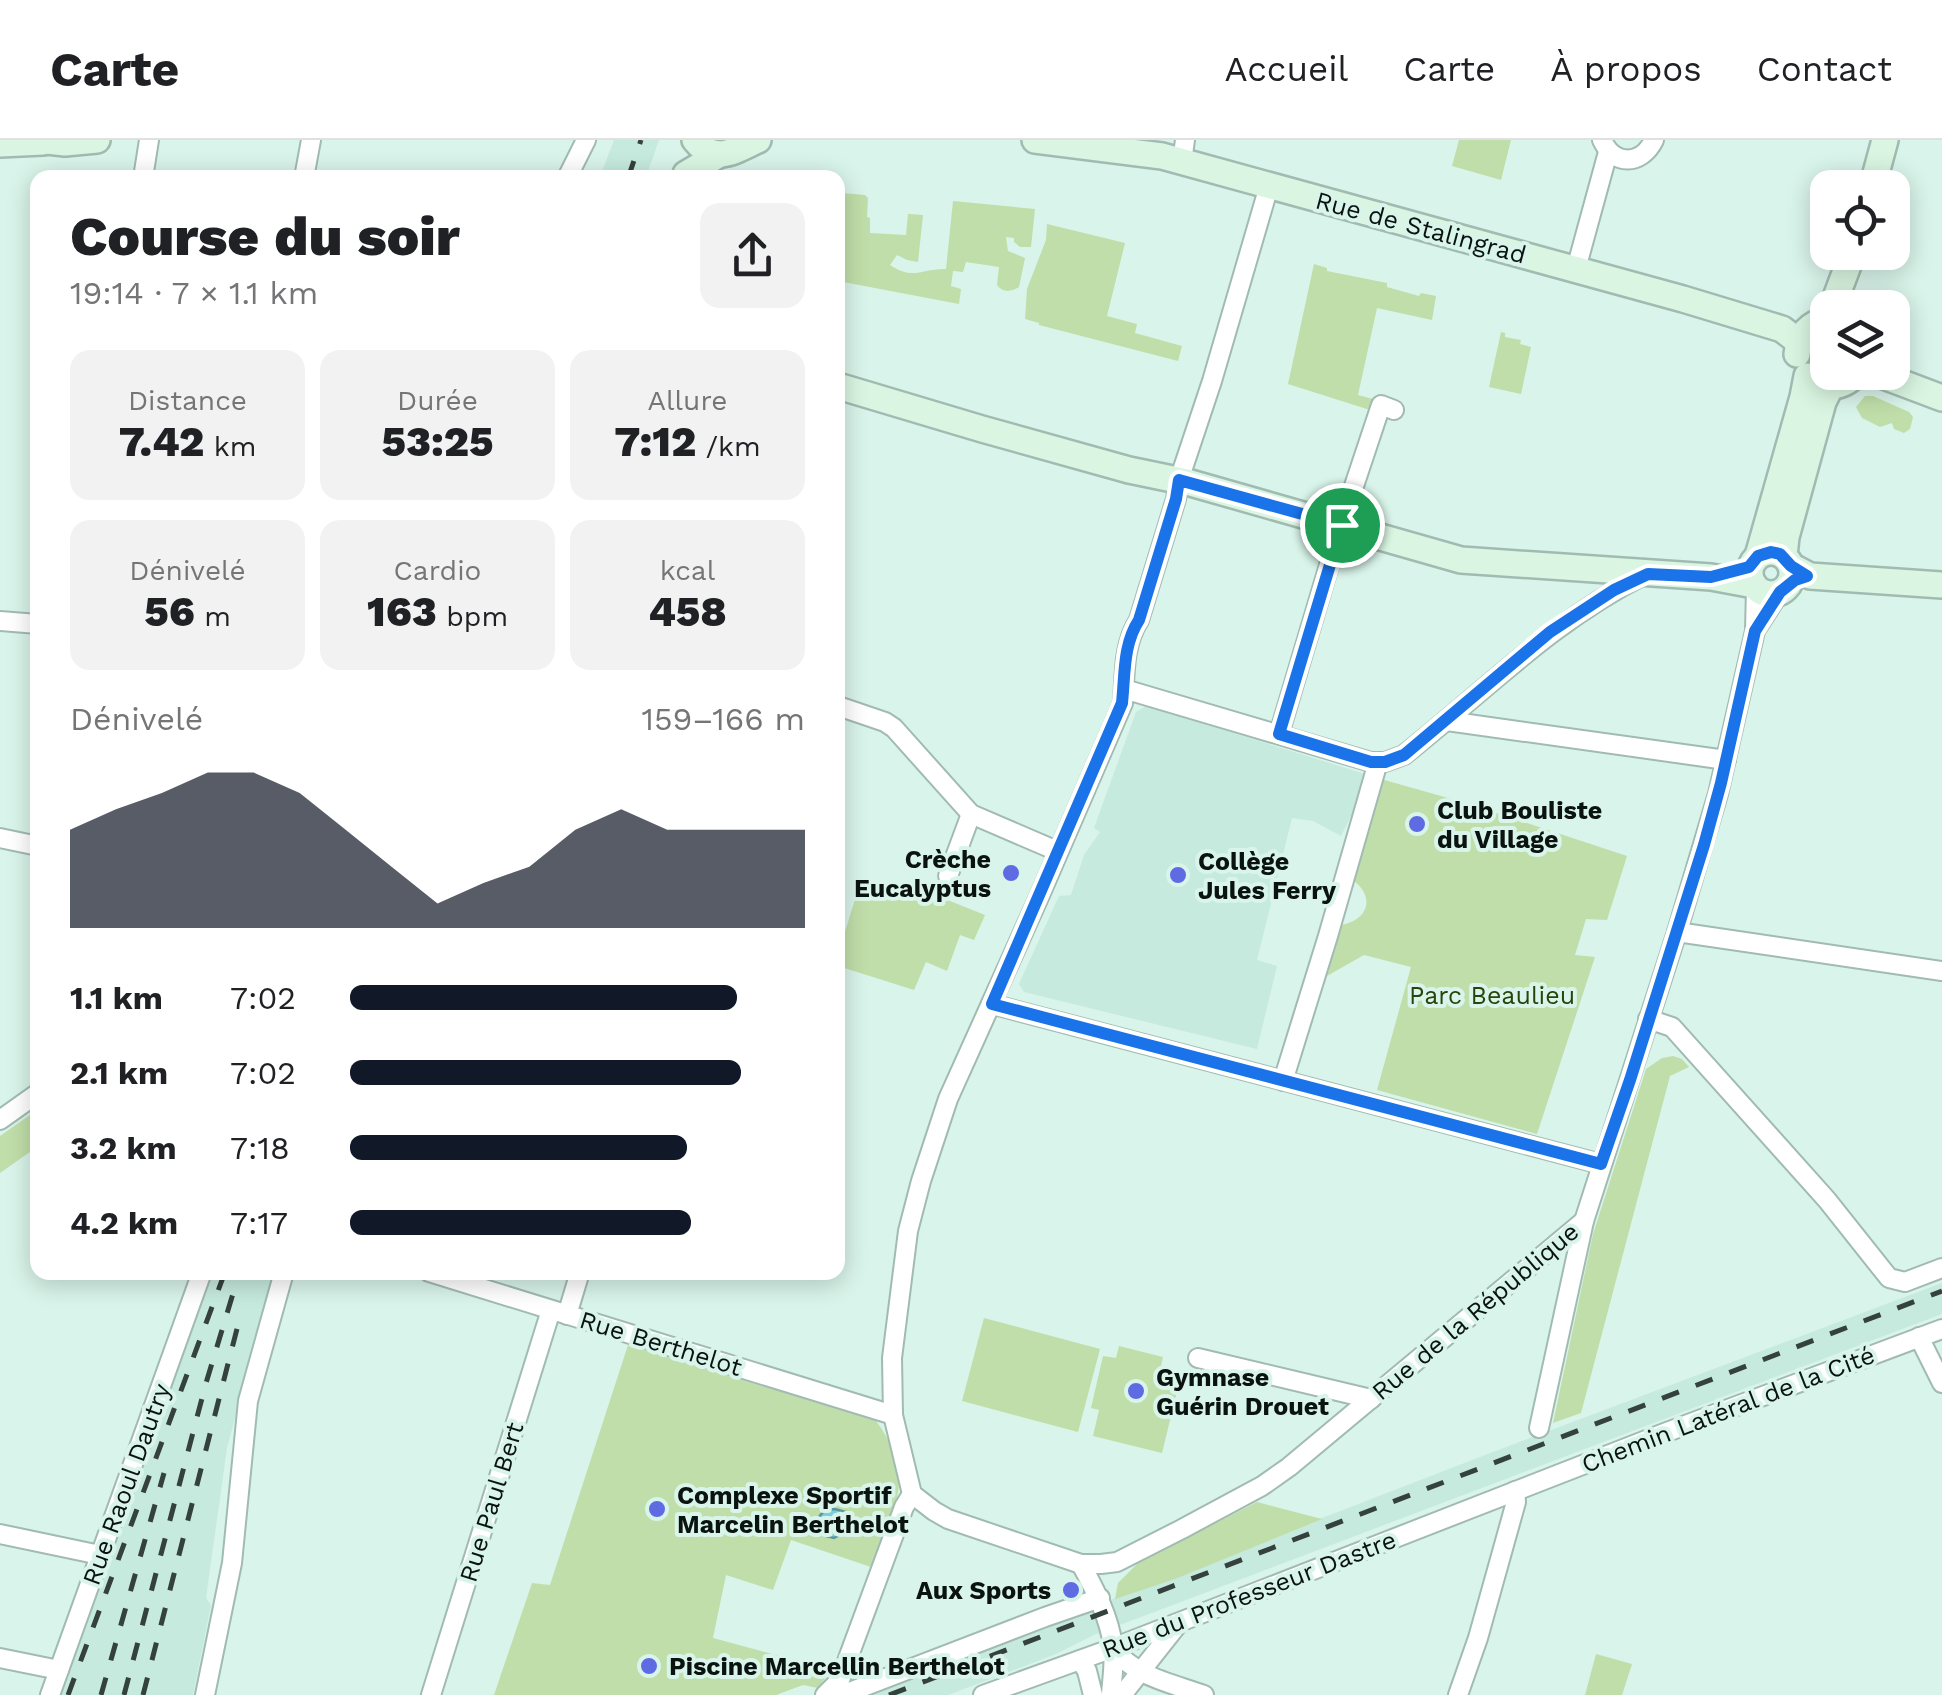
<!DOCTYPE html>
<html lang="fr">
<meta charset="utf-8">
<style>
:root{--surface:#fff;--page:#f2f2f2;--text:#202124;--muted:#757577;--line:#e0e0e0;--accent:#111827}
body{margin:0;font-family:"Work Sans",sans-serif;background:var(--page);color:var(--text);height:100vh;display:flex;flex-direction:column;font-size:38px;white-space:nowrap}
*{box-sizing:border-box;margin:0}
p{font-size:32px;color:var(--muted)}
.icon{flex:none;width:55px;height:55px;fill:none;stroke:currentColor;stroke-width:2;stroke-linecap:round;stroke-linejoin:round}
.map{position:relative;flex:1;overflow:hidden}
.side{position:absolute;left:30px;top:30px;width:815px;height:1110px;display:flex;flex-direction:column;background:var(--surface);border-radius:20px;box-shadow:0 5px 25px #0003}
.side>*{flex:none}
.controls{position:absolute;left:1810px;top:30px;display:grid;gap:20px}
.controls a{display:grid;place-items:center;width:100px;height:100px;border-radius:20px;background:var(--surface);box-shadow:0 5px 25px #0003;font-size:50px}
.pin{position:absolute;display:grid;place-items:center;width:85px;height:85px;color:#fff;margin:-42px;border:5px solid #fff;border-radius:50%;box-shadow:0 2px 10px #0007}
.round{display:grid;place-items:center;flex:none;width:105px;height:105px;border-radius:20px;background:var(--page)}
.summary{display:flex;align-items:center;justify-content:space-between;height:170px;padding:0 40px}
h1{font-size:55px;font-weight:800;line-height:75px}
.figures{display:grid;grid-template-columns:repeat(3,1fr);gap:15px;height:170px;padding:10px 40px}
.figures div{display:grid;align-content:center;border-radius:20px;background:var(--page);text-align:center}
.figures b{font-size:42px;font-weight:800}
.figures small{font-size:28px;font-weight:400}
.figures p{font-size:28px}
.chart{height:280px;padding:20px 40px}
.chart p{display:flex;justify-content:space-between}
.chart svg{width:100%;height:180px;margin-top:10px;fill:var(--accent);opacity:.7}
ul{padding:0 40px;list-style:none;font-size:32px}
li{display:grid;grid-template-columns:160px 120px 1fr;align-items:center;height:75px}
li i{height:25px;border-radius:12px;background:var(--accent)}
header{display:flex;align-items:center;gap:60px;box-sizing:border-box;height:140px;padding:0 50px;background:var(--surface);border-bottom:2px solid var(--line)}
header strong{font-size:48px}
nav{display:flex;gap:55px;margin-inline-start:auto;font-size:35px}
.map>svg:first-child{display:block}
.built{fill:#c6eade}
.green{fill:#c0dea9}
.water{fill:#7dcdde;stroke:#5a95a0;stroke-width:2.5}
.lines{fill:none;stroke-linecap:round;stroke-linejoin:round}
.street-casing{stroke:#a1bbb2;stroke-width:22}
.secondary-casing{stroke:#a1bbb2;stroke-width:30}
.street{stroke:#fff;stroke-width:18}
.secondary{stroke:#daf6e2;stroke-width:25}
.rail{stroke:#34413c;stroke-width:5;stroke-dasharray:18 18;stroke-linecap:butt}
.route-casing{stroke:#fff;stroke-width:20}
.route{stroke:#1a73e8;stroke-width:12}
.poi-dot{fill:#5e6be3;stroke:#d9f4ea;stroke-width:4}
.labels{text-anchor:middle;stroke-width:8;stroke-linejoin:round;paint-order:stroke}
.street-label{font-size:25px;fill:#0a1310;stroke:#d9f4ea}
.poi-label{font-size:25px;font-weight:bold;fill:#0a1310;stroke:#d9f4ea;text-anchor:start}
.park-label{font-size:25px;fill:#284409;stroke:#d9f4ea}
</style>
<header>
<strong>Carte</strong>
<nav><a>Accueil</a><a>Carte</a><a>À propos</a><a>Contact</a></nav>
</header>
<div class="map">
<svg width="1942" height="1555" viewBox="0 0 1942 1555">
<rect width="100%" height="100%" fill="#d9f4ea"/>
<g class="built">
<polygon points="614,0 659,0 646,37 600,37"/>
<polygon points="1146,566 1365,634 1353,672 1341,696 1313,681 1292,678 1257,820 1277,826 1257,909 1024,852 1019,844 1059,756 1071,755 1084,715 1100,692 1094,688 1136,572"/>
<polygon points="210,1133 274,1133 227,1308 206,1458 211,1465 193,1555 55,1555"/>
<polygon points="1942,1143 1942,1174 1096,1494 1056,1514 948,1555 864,1555 1493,1312"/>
</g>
<g class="green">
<polygon points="1459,0 1511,0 1501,40 1452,26"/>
<path d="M842,53L865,55L868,58L867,77L870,78V93L906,95L908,74L923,75L918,122L907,120L897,115L890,125C913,141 923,128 946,129L953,61L1035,69L1031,107H1020L1014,102V98L1006,97L1008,111L1025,118L1019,147C1011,152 1003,153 997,145L999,127L966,122L963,132L953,131L951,146L961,149L959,164L838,141V56Z"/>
<polygon points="1047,84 1125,103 1107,176 1137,184 1135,193 1182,206 1178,221 1039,185 1039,183 1025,179 1027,149 1046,100"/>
<polygon points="1314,124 1327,128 1327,131 1387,143 1387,147 1419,156 1421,153 1436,156 1432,180 1377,168 1358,255 1373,259 1370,270 1288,244"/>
<polygon points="1501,192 1505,193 1505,197 1521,200 1520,204 1531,207 1521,254 1489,247"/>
<polygon points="1865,256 1873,256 1909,272 1913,277 1910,289 1904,293 1894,289 1892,283 1880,287 1862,278 1856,267"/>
<path d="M1381,639L1469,664L1627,716L1607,780L1586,779L1575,815L1595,817L1537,994L1377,950L1411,827L1364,815L1327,836L1341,785C1367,781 1376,758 1354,741Z"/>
<polygon points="857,753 934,757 950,761 985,775 974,800 960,795 947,831 926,822 914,850 838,826 838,814"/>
<polygon points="1673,916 1682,919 1689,927 1670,936 1581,1273 1553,1283 1593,1094 1646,929 1662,918"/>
<polygon points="37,970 37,1007 0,1033 0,996"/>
<polygon points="984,1178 1100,1209 1078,1292 962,1261"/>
<path d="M628,1205L876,1281C889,1298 899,1320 899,1341C900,1363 879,1405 871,1427L791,1400L773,1450L726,1435L713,1498L831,1530L818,1548L803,1545L776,1555H494L532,1443L550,1445Z"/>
<polygon points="1119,1206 1163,1217 1160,1230 1181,1235 1162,1313 1093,1296 1099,1270 1091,1268 1103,1216 1116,1218"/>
<polygon points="1257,1362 1322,1379 1175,1439 1115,1459 1118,1443 1138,1423"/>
<polygon points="1596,1514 1632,1524 1622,1555 1585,1555"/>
</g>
<path class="water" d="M835,1369L846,1372L851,1378L849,1390L834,1398L818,1394L815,1383C821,1373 823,1370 835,1369Z"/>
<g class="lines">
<defs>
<g id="street">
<path d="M1602,0C1614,26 1641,26 1654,0"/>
<polyline points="1182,22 1185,0"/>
<polyline points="143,38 149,0"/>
<polyline points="304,38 311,0"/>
<polyline points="567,38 586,0"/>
<path d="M1269,46L1212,241L1179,340L1176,359L1139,480C1123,505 1125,535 1123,563L1040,755L948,959L921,1041L908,1091L892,1218L893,1275L912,1354L934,1371L948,1379L1081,1424H1101L1117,1422L1182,1389L1262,1346L1289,1327L1584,1081L1677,792L1718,654L1755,491L1756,448"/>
<polyline points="1576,129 1608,12"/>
<polyline points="0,481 38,484"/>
<polyline points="1758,486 1780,452"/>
<path d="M1124,549L1371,622H1385L1404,615C1485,551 1552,481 1646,434"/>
<polyline points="838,566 885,582 894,588 971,674 1057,711"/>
<polyline points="1447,581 1726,620"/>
<polyline points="1279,594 1341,385 1381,265 1394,270"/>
<polyline points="0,698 38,706"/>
<polyline points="948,736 971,674"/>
<polyline points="1677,792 1942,831"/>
<polyline points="991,864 1601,1024"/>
<polyline points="1648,879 1672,887 1827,1060 1889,1138 1905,1142 1942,1128"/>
<polyline points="1283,941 1328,796 1378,622"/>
<polyline points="0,980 38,953"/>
<polyline points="429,1132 893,1275"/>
<polyline points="567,1175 580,1132"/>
<polyline points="1919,1197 1942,1243"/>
<polyline points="1198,1218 1371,1259"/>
<polyline points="1539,1288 1584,1081"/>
<polyline points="0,1394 100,1415"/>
<path d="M1081,1424C1095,1450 1109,1476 1113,1506C1115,1523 1112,1539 1111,1555"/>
<path d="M1113,1508C1135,1537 1171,1543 1204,1555"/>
<polyline points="0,1518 59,1530"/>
<polyline points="1080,1520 1087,1531 1093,1555"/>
<polyline points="50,1555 202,1132"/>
<polyline points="205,1555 232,1423 248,1261 284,1132"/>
<polyline points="431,1555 551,1170"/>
<polyline points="825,1555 840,1540 904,1367 912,1354"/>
<polyline points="842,1555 1045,1477 1100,1458"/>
<polyline points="983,1555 1113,1508 1667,1292 1942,1189"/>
<polyline points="1122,1555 1179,1483"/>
<polyline points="1458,1555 1478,1498 1516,1362 1515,1351"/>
</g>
<g id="secondary">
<path d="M695,0C715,25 734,11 758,0"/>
<polyline points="1035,0 1162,16 1683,159 1782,189 1799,202"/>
<polyline points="47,1 65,3 97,0"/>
<polyline points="0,4 43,2 48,0"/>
<polyline points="686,34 720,14"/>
<polyline points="1872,48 1885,0"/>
<polyline points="1832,168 1853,112"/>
<path d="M1797,214C1799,195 1809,183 1828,180"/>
<polyline points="1873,232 1942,258"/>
<path d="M1819,244C1834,248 1847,245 1857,232"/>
<polyline points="838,246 982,289 1129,330 1187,342 1461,420 1711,437 1754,445"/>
<circle cx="1771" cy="433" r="21"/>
<polyline points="1758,416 1803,257 1807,236"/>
<polyline points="1784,416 1786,397 1823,262 1831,246"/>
<polyline points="1791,426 1810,436 1942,445"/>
</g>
</defs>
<use href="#street" class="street-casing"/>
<use href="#secondary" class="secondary-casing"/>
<use href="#street" class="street"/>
<use href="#secondary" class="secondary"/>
<g class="rail">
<polyline points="628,38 641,0"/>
<polyline points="68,1555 225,1132"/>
<polyline points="101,1555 164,1333"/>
<polyline points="124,1555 206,1243 238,1137"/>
<polyline points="143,1555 239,1181"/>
<polyline points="889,1555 1942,1151"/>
</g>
</g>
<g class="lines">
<defs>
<path id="route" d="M1179,340L1342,385L1279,594L1371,622H1385L1404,615L1550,492L1614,450L1648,434L1711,437L1749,427L1758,416L1771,412L1780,414L1791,426L1807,436L1795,440L1780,452L1755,491L1721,643L1704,705L1630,940L1601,1024L992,864L1122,563C1125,535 1123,504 1139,480L1176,359Z"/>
</defs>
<use href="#route" class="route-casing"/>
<use href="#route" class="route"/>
</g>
<g class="poi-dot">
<circle cx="1417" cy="684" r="10"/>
<circle cx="1011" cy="733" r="10"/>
<circle cx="1178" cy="735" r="10"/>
<circle cx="1136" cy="1251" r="10"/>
<circle cx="657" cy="1369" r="10"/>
<circle cx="1071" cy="1450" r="10"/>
<circle cx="649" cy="1526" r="10"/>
</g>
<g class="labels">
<g class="street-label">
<text transform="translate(1421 87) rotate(15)" y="9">Rue de Stalingrad</text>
<text transform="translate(1475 1171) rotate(-40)" y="9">Rue de la République</text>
<text transform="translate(661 1203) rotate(17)" y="9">Rue Berthelot</text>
<text transform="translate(1728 1269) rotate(-21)" y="9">Chemin Latéral de la Cité</text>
<text transform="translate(126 1344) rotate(-70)" y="9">Rue Raoul Dautry</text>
<text transform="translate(491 1362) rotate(-73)" y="9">Rue Paul Bert</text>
<text transform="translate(1249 1454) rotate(-21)" y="9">Rue du Professeur Dastre</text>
</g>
<g class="poi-label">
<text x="1437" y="679">Club Bouliste<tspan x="1437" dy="29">du Village</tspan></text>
<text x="991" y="728" text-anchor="end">Crèche<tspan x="991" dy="29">Eucalyptus</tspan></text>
<text x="1198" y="730">Collège<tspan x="1198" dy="29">Jules Ferry</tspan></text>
<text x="1156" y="1246">Gymnase<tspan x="1156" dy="29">Guérin Drouet</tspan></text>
<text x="677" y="1364">Complexe Sportif<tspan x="677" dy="29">Marcelin Berthelot</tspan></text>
<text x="1051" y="1459" text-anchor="end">Aux Sports</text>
<text x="669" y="1535">Piscine Marcellin Berthelot</text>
</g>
<g class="park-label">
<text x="1492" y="864">Parc Beaulieu</text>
</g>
</g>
</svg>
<div class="controls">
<a><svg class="icon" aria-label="locate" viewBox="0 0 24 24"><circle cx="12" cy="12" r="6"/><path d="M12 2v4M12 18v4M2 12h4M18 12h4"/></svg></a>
<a><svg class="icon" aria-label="layers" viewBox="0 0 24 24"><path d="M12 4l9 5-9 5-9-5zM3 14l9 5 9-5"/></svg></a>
</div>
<div class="pin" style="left:1342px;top:385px;background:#1e9e55"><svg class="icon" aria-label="arrive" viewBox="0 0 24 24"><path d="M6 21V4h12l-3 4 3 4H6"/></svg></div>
<section class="side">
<div class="summary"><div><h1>Course du soir</h1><p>19:14 · 7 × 1.1 km</p></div><a class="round"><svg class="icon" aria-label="share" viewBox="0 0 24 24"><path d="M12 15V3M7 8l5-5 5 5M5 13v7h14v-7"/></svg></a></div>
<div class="figures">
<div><p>Distance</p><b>7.42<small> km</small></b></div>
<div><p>Durée</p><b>53:25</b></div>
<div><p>Allure</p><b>7:12<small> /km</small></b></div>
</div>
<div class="figures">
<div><p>Dénivelé</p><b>56<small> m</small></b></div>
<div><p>Cardio</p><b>163<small> bpm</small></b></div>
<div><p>kcal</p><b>458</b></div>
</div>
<div class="chart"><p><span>Dénivelé</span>159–166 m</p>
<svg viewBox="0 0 160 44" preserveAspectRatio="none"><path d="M0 44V20L10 15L20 11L30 6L40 6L50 11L60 20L70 29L80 38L90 33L100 29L110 20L120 15L130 20L140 20L150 20L160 20V44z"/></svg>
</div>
<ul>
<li><b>1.1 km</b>7:02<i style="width:85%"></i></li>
<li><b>2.1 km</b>7:02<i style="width:86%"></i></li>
<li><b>3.2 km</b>7:18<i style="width:74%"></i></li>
<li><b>4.2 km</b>7:17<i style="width:75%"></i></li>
</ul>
</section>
</div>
